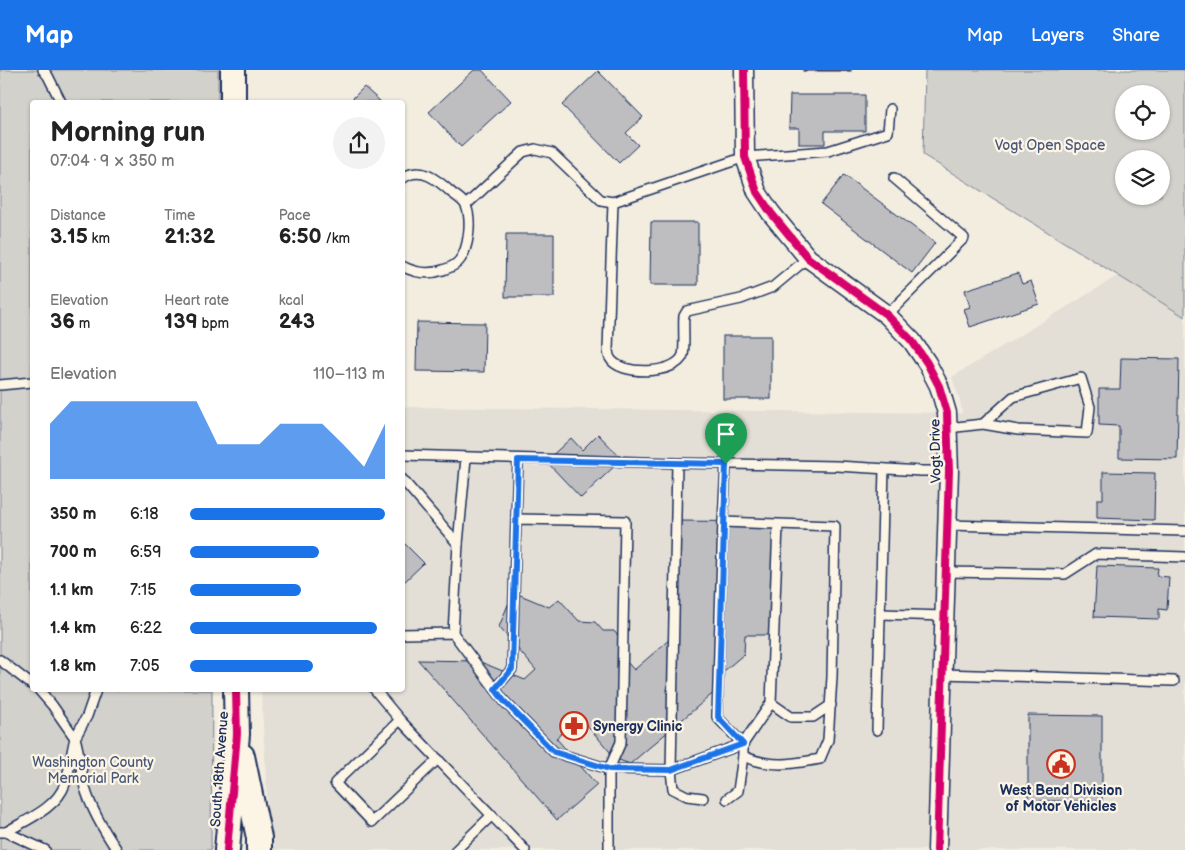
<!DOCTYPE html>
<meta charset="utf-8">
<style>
:root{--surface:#fff;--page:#f2f2f2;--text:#222;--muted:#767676;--accent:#1a73e8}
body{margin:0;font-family:"Balsamiq Sans",sans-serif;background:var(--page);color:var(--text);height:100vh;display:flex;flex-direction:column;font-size:19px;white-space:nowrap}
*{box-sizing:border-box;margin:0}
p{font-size:16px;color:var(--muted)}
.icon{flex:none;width:28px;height:28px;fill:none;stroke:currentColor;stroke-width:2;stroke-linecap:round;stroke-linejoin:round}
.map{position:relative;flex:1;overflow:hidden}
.panel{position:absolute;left:30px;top:30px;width:375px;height:592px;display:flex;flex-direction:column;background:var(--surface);border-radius:5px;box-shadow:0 1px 4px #0004}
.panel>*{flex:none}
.tools{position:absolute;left:1115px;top:15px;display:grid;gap:10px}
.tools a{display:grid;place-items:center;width:55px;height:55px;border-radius:50%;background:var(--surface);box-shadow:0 1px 4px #0004;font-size:25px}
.pin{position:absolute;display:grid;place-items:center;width:42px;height:42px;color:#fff;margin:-51px -21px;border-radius:50% 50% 50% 0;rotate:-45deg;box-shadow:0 0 5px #0007}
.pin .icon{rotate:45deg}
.round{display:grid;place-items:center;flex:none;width:52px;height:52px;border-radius:26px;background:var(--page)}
.overview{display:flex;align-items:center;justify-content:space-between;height:85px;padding:0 20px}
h1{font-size:28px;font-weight:700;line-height:38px}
.figures{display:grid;grid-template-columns:repeat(3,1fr);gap:8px;height:85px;padding:5px 20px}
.figures div{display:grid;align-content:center}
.figures b{font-size:21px;font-weight:700}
.figures small{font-size:14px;font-weight:400}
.figures p{font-size:14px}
.chart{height:140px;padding:10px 20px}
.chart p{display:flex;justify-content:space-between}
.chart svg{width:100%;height:90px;margin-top:5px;fill:var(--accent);opacity:.7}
ul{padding:0 20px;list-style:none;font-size:16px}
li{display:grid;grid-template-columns:80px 60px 1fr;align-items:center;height:38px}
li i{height:12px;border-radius:6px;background:var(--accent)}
header{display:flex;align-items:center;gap:30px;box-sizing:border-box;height:70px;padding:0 25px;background:var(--accent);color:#fff}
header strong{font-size:24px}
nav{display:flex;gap:28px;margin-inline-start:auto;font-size:18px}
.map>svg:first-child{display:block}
.built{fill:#e3dfd6}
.green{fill:#d3d1cc;stroke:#778095;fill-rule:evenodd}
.building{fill:#bebec0;stroke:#1b2f5e}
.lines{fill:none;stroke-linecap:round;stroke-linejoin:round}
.lane-casing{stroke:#1b2f5e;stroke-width:12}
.street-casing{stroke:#1b2f5e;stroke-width:21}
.secondary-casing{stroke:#1b2f5e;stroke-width:28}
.lane{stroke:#fcf5e5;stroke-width:9}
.street{stroke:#fcf5e5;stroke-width:18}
.secondary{stroke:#fcf5e5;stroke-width:24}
.cycleway-casing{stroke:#fcf5e5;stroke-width:11}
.cycleway{stroke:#d6006c;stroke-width:8}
.route-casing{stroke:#fff;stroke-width:10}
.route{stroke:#1a73e8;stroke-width:6}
.labels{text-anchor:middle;stroke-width:4.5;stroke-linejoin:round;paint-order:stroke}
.park-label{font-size:14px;fill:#49587a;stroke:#fcf5e5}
.street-label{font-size:14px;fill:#1b2f5e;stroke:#fcf5e5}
.poi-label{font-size:14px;font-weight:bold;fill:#1b2f5e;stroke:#fcf5e5;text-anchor:start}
</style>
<header>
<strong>Map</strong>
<nav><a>Map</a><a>Layers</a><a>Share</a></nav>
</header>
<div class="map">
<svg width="1185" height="780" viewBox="0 0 1185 780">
<rect width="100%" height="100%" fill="#f3ede0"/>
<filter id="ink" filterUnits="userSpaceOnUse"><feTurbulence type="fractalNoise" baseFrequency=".02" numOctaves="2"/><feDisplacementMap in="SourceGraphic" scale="10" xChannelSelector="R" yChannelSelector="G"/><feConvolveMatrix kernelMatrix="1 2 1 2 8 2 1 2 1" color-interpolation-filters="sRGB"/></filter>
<g filter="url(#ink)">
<polygon class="built" points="1119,205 1185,247 1185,780 270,780 261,620 402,620 403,337 962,343 960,331 952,307"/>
<g class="green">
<polygon points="0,0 218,0 218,32 32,32 32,620 212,620 211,780 0,780"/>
<path d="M925,0H1185V247L923,85ZM1124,24H1161V61H1124ZM1124,89H1161V126H1124Z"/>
</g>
<g class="building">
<polygon points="474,0 482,0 511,31 461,77 429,42"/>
<rect x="803" y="0" width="48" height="1"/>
<polygon points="598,1 643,47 626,63 638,75 619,93 562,35"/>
<polygon points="364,17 381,32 349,32"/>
<polygon points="790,25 865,25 865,61 825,61 825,74 799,74 799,58 789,58"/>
<polygon points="844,105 935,173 912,203 821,134"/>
<polygon points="651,152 698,152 698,215 650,215"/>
<polygon points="506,164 554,164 554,227 505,227"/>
<polygon points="1018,203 1022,214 1031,211 1039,234 970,257 964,239 970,237 965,220"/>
<polygon points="417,252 485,253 484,302 416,301"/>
<rect x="723" y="266" width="48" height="63"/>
<polygon points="1121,288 1179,289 1177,389 1119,388 1119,356 1099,355 1099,319 1120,319"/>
<polygon points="598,364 622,389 581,428 546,391 571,368 582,380"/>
<polygon points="1103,402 1155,403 1154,450 1097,448 1097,429 1103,429"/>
<polygon points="679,451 775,452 773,565 745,565 744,584 717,607 717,620 630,694 616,689 581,648 556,668 597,715 557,750 418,590 478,591 525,610 536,600 499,557 513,522 549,537 559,529 579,551 595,552 603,561 614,561 625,574 621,585 634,600 671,568"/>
<polygon points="402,471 424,493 402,514"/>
<polygon points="1097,496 1158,498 1157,506 1169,507 1167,540 1159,539 1159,549 1094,547"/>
<polygon points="1028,645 1102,646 1102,731 1028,731"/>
</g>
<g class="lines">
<defs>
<g id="lane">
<polyline points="43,0 48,6 61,32"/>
<path d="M402,109C420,94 439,111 452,123C456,126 464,131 466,136C472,150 469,179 459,191C455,196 449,198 443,200C429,205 415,203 402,196"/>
<path d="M613,132L608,280C608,281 609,287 610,288C619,306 676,305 683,285C685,277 683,255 684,246L687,241L741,229L773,217L808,188"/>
<polyline points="466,135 523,82 535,79 552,83 601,130 613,132 745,87 828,81 888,62 890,39"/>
<polyline points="887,245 964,168 894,108"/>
<polyline points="0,315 32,312"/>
<polyline points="948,358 983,354 1018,360 1087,363 1090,337 1081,308 1013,327 983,354"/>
<polyline points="402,385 677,393"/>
<polyline points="402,409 458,474 453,563"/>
<polyline points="516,449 518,390"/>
<polyline points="723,452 726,394"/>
<polyline points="947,455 1185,461"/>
<polyline points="458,474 466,388"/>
<polyline points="945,502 1065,504 1096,484 1185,487"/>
<polyline points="881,544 944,546"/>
<path d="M402,564L453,563L504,631L554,682L609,699L671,700L743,674L717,647L723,452L835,456L832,607L828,670L820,689C792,694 770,698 743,686"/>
<polyline points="0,590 32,615"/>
<polyline points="942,604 1174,611"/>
<polyline points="495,619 512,599 516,449 625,451 621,672 609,699 609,780"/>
<path d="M96,620L87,646L75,668C80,685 81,701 85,718C92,741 104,761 117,780"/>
<polyline points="375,620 400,650 525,780"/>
<polyline points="771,633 791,647 813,647 831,635"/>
<polyline points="400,650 335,713 372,752 438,689"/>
<polyline points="877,660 884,399"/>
<polyline points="703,728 687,726 673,719 671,700 677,393 837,396 921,401 949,401"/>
<polyline points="727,729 738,721 743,686 743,674 771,633 778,455"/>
<polyline points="0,762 6,762 45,780"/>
<path d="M6,762C26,750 57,738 65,714C70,700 71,683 75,668L52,635L39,620"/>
<polyline points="456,780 492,745"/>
</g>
<polyline id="street" points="744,0 745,87 757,122 771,143 808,188 887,245 912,271 927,293 939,316 947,343 949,401 937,780"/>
<g id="secondary">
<polyline points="233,0 233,32"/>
<polyline points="242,686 259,768 259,780"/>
<polyline points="227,780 237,664 236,620"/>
</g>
</defs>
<use href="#lane" class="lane-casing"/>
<use href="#street" class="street-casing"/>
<use href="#secondary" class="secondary-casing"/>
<use href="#lane" class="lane"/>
<use href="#street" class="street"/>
<use href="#secondary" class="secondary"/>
<defs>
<g id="cycleway">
<polyline points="744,0 745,87 757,122 771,143 808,188 887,245 912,271 927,293 939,316 947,343 949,401 937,780"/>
<polyline points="227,780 237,664 236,620"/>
</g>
</defs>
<use href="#cycleway" class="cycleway-casing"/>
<use href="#cycleway" class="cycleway"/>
</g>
</g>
<g class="lines" filter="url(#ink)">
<defs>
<polygon id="route" points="518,390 726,394 718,647 743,674 671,700 609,699 554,682 504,631 495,619 512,599"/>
</defs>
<use href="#route" class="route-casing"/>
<use href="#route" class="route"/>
</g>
<defs>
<symbol id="pharmacy-ring" viewBox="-11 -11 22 22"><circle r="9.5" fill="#fcf5e5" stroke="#c8321e" stroke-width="1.5"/><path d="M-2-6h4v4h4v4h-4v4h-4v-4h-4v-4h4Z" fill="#c8321e"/></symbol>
<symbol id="civic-ring" viewBox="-11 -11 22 22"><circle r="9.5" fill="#fcf5e5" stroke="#c8321e" stroke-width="1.5"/><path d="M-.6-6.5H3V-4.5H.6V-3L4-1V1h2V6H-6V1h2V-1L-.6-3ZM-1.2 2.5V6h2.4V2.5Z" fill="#c8321e"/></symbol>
</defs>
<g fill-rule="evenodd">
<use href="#pharmacy-ring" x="558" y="640" width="32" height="32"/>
<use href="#civic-ring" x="1045" y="678" width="32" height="32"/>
</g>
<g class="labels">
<g class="park-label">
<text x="1050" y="80">Vogt Open Space</text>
<text x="93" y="697">Washington County<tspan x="93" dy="16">Memorial Park</tspan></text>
</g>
<g class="street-label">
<text transform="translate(935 381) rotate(-91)" y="5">Vogt Drive</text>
<text transform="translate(219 699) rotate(-86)" y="5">South 18th Avenue</text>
</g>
<g class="poi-label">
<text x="593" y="661">Synergy Clinic</text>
<text x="1061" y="725" text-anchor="middle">West Bend Division<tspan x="1061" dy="16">of Motor Vehicles</tspan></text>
</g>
</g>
</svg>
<div class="tools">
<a><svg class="icon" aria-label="locate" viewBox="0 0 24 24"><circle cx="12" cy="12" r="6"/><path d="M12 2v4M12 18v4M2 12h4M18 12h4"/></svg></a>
<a><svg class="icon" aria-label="layers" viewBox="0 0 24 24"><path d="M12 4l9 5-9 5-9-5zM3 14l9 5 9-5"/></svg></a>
</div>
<div class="pin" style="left:726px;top:394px;background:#1e9e55"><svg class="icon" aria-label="arrive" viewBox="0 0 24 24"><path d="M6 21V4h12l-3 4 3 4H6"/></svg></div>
<section class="panel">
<div class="overview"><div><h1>Morning run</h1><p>07:04 · 9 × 350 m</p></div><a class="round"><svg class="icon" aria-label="share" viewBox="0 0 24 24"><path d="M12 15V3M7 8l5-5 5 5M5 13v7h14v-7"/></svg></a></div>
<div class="figures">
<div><p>Distance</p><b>3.15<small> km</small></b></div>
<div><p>Time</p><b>21:32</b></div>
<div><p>Pace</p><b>6:50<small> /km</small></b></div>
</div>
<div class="figures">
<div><p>Elevation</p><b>36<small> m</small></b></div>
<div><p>Heart rate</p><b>139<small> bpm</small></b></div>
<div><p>kcal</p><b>243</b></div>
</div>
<div class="chart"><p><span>Elevation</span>110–113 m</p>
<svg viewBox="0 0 160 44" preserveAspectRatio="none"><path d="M0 44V17L10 6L20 6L30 6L40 6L50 6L60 6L70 6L80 27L90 27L100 27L110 17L120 17L130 17L140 27L150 38L160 17V44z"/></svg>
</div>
<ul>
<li><b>350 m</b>6:18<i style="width:100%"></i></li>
<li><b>700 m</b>6:59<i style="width:66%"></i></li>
<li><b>1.1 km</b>7:15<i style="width:57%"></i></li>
<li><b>1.4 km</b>6:22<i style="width:96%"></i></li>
<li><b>1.8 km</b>7:05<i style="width:63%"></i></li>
</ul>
</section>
</div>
